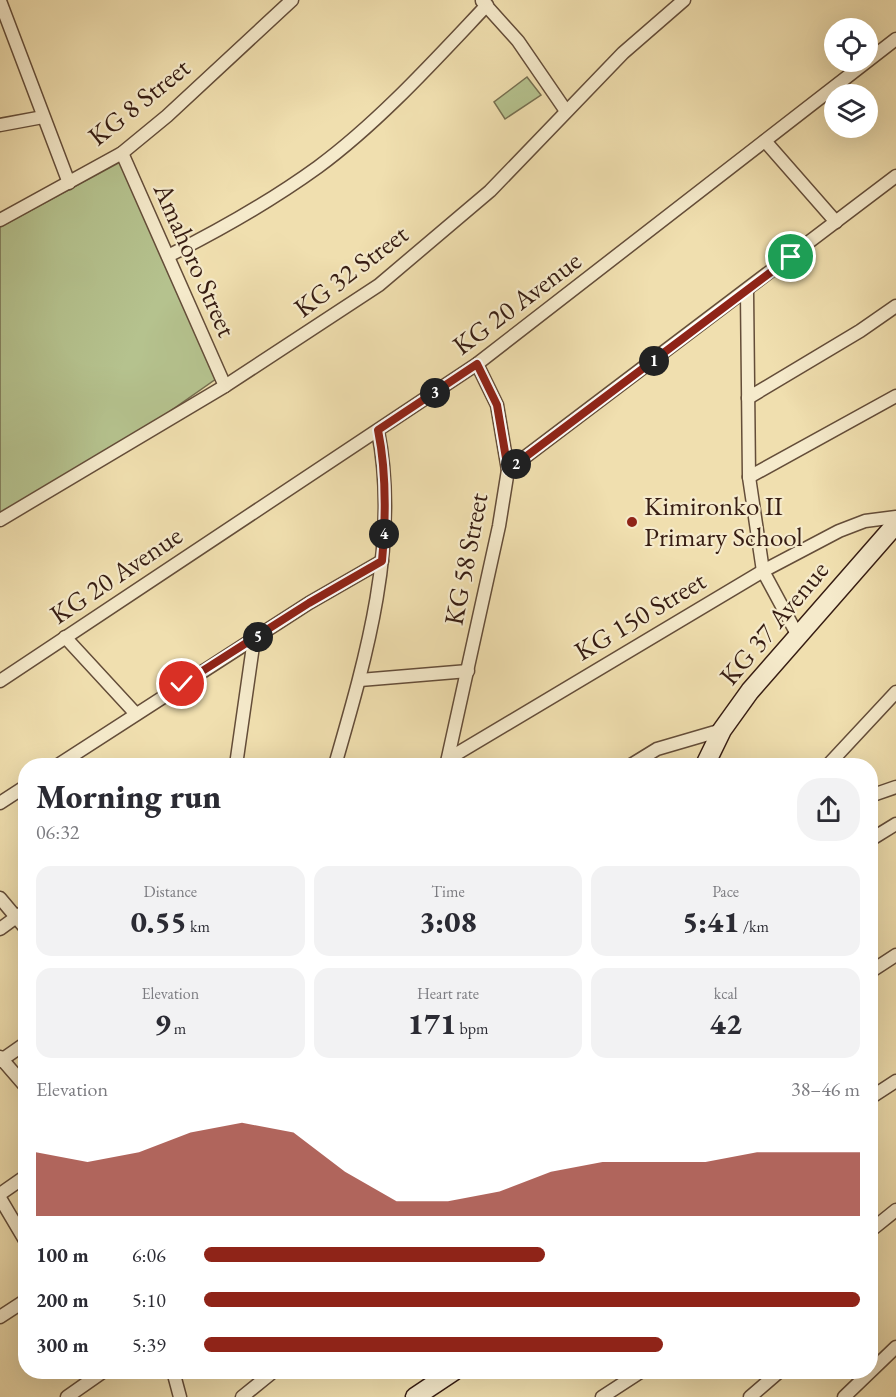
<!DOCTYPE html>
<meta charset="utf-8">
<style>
:root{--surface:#fff;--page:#f2f2f3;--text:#2b2b33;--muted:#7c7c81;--accent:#8f2418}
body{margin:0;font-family:"EB Garamond",serif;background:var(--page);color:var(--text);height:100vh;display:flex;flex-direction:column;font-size:22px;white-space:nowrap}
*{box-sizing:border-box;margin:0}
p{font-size:20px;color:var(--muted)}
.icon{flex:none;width:33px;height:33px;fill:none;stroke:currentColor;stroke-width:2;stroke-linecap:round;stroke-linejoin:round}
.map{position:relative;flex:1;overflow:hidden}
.sheet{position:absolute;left:18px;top:758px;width:860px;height:621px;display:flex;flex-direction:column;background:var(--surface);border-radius:24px;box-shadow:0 6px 24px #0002}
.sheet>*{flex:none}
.controls{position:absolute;left:824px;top:18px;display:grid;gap:12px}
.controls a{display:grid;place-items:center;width:54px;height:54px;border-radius:50%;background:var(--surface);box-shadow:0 6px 24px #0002;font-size:30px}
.pin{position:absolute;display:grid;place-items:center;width:51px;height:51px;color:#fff;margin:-26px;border:3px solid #fff;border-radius:50%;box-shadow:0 2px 6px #0007}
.km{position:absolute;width:30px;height:30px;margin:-15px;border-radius:50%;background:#222;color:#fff;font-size:16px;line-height:30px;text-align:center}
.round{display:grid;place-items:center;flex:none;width:63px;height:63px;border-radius:24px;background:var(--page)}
.headline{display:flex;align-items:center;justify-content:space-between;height:102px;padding:0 18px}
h1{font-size:33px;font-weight:800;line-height:45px}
.figures{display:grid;grid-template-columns:repeat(3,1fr);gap:9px;height:102px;padding:6px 18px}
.figures div{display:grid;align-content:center;border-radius:15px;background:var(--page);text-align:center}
.figures b{font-size:30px;font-weight:800}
.figures small{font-size:16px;font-weight:400}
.figures p{font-size:16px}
.chart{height:168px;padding:12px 18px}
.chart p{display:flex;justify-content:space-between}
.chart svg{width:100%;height:108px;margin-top:6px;fill:var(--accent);opacity:.7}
ul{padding:0 18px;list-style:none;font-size:20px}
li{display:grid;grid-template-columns:96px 72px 1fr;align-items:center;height:45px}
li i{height:15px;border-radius:8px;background:var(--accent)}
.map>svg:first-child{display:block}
.green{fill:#b5c28e;stroke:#766f50;stroke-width:1.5}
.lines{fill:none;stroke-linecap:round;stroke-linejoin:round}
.street-casing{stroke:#644d39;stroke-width:15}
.secondary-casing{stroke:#361c12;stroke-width:21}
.street{stroke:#f5eacb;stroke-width:12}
.secondary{stroke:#f5eacb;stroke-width:18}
.route-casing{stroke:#fff;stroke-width:12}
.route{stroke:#8f2418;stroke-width:8}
.poi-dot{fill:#8f2418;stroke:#f5eacb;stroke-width:2}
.labels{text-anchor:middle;stroke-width:4.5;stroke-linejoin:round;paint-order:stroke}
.street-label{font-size:27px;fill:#361c12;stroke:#f5eacb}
.poi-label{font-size:27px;fill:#361c12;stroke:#f5eacb;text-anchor:start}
</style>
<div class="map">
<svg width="896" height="1397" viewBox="0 0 896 1397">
<rect width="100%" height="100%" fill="#f0dfaf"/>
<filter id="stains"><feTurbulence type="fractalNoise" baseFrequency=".00333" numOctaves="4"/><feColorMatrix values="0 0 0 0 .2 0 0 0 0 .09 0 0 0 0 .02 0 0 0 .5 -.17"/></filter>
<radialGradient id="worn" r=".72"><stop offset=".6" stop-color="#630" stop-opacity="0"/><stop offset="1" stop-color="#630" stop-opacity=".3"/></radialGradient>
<g class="green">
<polygon points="527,77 541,95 505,119 494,102"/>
<polygon points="122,161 223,374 133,437 0,515 0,227"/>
</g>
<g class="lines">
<defs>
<g id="street">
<polyline points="0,1 69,183"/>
<polyline points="482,1 518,41 566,111"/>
<polyline points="0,125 43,117"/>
<polyline points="765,141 836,222"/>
<polyline points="122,153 225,386"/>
<polyline points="0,220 122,153 167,116 292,0"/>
<path d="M168,256C220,230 271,201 318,167C380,121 434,61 487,5"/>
<polyline points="747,292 749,477 763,571 798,636"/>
<polyline points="748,398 860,331 896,306"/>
<polyline points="508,470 896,176"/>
<polyline points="749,477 896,396"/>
<polyline points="0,520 225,386 379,285 490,191 623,53 684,0"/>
<polyline points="65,637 136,714"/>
<polyline points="360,680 468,671"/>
<polyline points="0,681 477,364 896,39"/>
<polyline points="448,759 763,571 839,531 865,521 896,517"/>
<polyline points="447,762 499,526 508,470 497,405 477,364"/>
<polyline points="58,765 309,603 382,561"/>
<polyline points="236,765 254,639"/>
<path d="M335,765C366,658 400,542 378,431"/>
<polyline points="631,765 657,749 722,730"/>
<polyline points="828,765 896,692"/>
<polyline points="870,796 896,787"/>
<polyline points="0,803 26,786"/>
<polyline points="870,840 896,824"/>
<polyline points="0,898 26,929"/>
<polyline points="0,929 26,910"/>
<polyline points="870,972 896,955"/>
<polyline points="0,1057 26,1087"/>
<polyline points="0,1061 26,1043"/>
<polyline points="870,1098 896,1081"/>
<polyline points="0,1194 26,1176"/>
<polyline points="0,1198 26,1242"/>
<polyline points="870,1231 896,1210"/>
<polyline points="0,1317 26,1300"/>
<polyline points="173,1371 180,1397"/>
<polyline points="67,1397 104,1371"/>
<polyline points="242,1397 274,1371"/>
<polyline points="602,1397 642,1371"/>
<polyline points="750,1397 780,1371"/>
<polyline points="844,1397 896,1347"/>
</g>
<g id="secondary">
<polyline points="705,765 722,730 750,691 896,524"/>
<polyline points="415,1397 454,1371"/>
</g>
</defs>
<use href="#street" class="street-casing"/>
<use href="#secondary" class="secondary-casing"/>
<use href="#street" class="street"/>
<use href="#secondary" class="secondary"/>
</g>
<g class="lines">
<defs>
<path id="route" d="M182,684L309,603L382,561C386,517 387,474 378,430L477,364L497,405L508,470L791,257"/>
</defs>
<use href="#route" class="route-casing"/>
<use href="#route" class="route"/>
</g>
<circle class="poi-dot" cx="632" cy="522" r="6"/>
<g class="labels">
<g class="street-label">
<text transform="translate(139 102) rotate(-39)" y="9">KG 8 Street</text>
<text transform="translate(195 260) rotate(66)" y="9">Amahoro Street</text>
<text transform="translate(351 271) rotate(-37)" y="9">KG 32 Street</text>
<text transform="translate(517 303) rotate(-37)" y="9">KG 20 Avenue</text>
<text transform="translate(466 559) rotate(-79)" y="9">KG 58 Street</text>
<text transform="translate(116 575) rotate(-34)" y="9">KG 20 Avenue</text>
<text transform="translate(640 616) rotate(-31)" y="9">KG 150 Street</text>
<text transform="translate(774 623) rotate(-50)" y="9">KG 37 Avenue</text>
</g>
<g class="poi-label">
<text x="644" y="515">Kimironko II<tspan x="644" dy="31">Primary School</tspan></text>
</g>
</g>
<rect width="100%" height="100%" filter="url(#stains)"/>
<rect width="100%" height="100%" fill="url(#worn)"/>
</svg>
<div class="controls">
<a><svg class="icon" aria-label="locate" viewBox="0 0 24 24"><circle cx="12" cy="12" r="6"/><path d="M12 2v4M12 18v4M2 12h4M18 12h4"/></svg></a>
<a><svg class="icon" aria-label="layers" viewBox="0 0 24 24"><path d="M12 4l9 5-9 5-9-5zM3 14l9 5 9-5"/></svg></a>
</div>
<div class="pin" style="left:791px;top:257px;background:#1e9e55"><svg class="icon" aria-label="arrive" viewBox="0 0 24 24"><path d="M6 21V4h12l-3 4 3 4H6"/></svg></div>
<div class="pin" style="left:182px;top:684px;background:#d93025"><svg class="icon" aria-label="check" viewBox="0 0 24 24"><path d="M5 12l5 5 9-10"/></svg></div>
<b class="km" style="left:654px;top:361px">1</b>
<b class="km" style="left:516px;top:464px">2</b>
<b class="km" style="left:435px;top:393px">3</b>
<b class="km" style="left:384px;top:534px">4</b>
<b class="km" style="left:258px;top:637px">5</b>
<section class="sheet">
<div class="headline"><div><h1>Morning run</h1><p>06:32</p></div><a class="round"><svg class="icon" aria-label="share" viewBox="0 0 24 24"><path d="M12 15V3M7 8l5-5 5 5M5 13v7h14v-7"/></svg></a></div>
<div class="figures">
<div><p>Distance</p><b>0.55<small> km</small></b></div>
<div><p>Time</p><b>3:08</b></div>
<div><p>Pace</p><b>5:41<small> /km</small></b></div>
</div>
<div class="figures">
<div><p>Elevation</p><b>9<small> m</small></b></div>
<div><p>Heart rate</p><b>171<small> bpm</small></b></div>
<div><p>kcal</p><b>42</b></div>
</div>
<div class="chart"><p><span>Elevation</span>38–46 m</p>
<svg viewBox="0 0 160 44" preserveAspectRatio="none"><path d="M0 44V18L10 22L20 18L30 10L40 6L50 10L60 26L70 38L80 38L90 34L100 26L110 22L120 22L130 22L140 18L150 18L160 18V44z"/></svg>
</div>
<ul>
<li><b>100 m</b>6:06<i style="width:52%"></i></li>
<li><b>200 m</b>5:10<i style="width:100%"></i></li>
<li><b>300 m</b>5:39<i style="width:70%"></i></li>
</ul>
</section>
</div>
